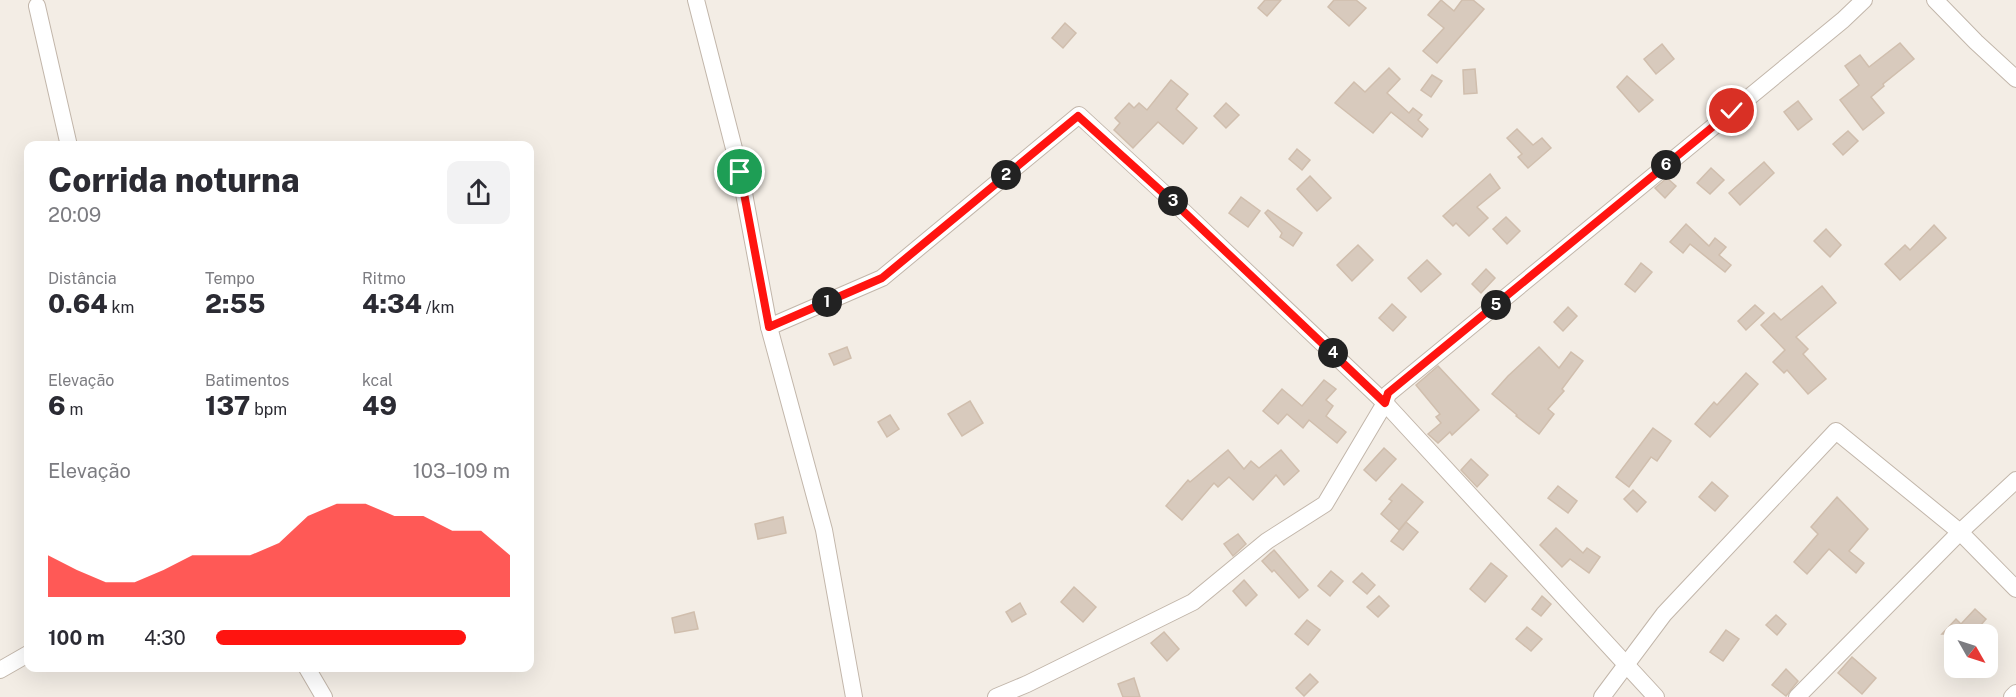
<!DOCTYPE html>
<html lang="pt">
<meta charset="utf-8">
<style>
:root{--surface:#fff;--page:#f2f2f3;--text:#2b2b33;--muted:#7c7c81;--accent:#ff1410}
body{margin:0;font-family:"Public Sans",sans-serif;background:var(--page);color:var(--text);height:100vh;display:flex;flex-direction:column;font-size:22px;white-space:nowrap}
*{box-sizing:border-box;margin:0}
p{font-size:20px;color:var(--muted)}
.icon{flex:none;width:33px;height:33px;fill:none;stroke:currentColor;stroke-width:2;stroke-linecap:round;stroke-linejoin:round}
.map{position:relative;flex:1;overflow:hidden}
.drawer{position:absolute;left:24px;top:141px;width:510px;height:531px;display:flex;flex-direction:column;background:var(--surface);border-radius:12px;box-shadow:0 6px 24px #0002}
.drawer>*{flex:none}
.needle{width:39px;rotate:129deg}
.controls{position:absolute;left:1944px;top:624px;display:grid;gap:12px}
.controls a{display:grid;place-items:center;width:54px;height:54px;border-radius:12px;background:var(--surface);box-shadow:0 6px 24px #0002;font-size:30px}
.pin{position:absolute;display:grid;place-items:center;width:51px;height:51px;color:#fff;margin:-26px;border:3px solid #fff;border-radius:50%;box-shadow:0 2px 6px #0007}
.km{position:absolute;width:30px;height:30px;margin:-15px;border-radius:50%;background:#222;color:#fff;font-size:16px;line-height:30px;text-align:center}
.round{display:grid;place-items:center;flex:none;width:63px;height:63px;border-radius:12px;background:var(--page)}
.head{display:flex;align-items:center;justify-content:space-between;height:102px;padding:0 24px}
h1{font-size:33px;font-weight:800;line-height:45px}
.metrics{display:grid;grid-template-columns:repeat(3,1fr);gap:9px;height:102px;padding:6px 24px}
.metrics div{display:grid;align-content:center}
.metrics b{font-size:26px;font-weight:800}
.metrics small{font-size:16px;font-weight:400}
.metrics p{font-size:16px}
.chart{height:168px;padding:12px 24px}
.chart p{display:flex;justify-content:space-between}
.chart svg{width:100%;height:108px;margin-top:6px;fill:var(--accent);opacity:.7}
ul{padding:0 24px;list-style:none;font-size:20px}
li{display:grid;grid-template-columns:96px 72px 1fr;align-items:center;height:45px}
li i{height:15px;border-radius:8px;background:var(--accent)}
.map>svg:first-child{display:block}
.building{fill:#d8cabd;stroke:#d0bead;stroke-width:1.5}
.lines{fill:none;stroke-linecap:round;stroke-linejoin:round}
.minor-casing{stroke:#c2b6aa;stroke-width:18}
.minor{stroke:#fff;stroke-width:16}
.route-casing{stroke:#fff;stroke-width:12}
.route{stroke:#ff1410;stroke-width:8}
</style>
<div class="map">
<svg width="2016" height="697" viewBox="0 0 2016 697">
<rect width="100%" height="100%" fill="#f3ede5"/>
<g class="building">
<polygon points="1265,0 1281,0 1267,16 1258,8"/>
<polygon points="1334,0 1356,0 1366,8 1349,26 1328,7"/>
<polygon points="1441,0 1454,11 1462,0 1473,0 1484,9 1437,63 1423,51 1444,28 1428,15"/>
<polygon points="1065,23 1076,33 1063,48 1052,38"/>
<polygon points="1900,43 1914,59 1883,84 1884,86 1871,97 1884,113 1863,130 1840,100 1859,85 1845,66 1860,55 1869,67"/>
<polygon points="1662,44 1674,59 1656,74 1644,59"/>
<polygon points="1389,68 1400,79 1387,93 1409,113 1413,108 1422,115 1418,120 1428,129 1422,137 1391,112 1373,133 1335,103 1354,82 1365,92"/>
<polygon points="1475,69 1477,93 1464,94 1463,70"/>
<polygon points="1432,75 1442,81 1431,97 1421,90"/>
<polygon points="1627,76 1653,100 1639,112 1617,87"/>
<polygon points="1171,80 1188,94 1176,109 1197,128 1183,144 1158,122 1133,148 1114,130 1120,123 1115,118 1129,103 1134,108 1139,103 1147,110"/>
<polygon points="1798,101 1812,119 1798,130 1784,112"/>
<polygon points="1226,103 1239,115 1226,128 1214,116"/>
<polygon points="1517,129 1533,145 1542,138 1551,148 1528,168 1518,157 1522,154 1507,138"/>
<polygon points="1848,131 1858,141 1843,155 1833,144"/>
<polygon points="1297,149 1310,160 1302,170 1289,159"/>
<polygon points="1764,162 1774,173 1740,205 1729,193"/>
<polygon points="1711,168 1724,180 1710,194 1697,183"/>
<polygon points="1490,174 1500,188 1477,207 1488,218 1469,236 1456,223 1453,226 1443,216"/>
<polygon points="1310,176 1331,198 1317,211 1297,189"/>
<polygon points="1667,178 1676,186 1665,198 1655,188"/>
<polygon points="1241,197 1260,211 1248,227 1229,213"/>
<polygon points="1268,210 1302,233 1293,246 1280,237 1282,233 1265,213"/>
<polygon points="1506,217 1520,231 1507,244 1493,229"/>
<polygon points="1686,224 1709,246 1715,238 1726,247 1719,255 1731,265 1725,272 1690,244 1683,253 1670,242"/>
<polygon points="1934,225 1946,238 1900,280 1885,264 1905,245 1910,250"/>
<polygon points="1826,229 1841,245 1830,257 1814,241"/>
<polygon points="1358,245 1373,260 1352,281 1337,265"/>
<polygon points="1427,260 1441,274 1421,292 1408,278"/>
<polygon points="1641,263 1652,272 1635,292 1625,284"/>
<polygon points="1486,269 1495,278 1481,293 1472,284"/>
<polygon points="1822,286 1836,303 1796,337 1808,349 1803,354 1826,379 1808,394 1787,370 1784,373 1773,362 1785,350 1761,325 1774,313 1781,320"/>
<polygon points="1392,304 1406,317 1393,331 1379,318"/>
<polygon points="1755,305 1764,313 1746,330 1738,321"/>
<polygon points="1568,307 1577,316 1563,331 1554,322"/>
<polygon points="847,347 851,358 834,365 829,354"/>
<polygon points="1539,347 1559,368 1571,352 1583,361 1562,389 1564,391 1548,409 1554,414 1539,434 1516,416 1517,415 1492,394 1508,376"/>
<polygon points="1438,366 1479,410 1452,435 1450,432 1438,443 1428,434 1441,423 1436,417 1440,414 1416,385"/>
<polygon points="1746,373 1758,384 1710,437 1695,424 1714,402 1717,405"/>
<polygon points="1324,380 1336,389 1326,400 1333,406 1326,416 1346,432 1337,443 1309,420 1303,428 1287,414 1278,424 1263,411 1282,389 1302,406"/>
<polygon points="970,401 983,423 962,436 948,414"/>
<polygon points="890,415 899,429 887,437 878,422"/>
<polygon points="1653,428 1671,441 1657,461 1651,457 1629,487 1616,477"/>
<polygon points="1384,448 1396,459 1376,481 1364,470"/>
<polygon points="1228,450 1244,469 1251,461 1259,468 1281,450 1299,471 1284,485 1276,475 1253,500 1229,477 1218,487 1214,483 1182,520 1166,506 1188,480 1190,482"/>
<polygon points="1471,459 1488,475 1477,487 1461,470"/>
<polygon points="1712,482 1728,496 1715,511 1699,497"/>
<polygon points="1402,484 1423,502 1399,530 1381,514 1392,501 1389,499"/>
<polygon points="1558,486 1577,501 1568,513 1548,498"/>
<polygon points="1633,490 1646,502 1637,512 1624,499"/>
<polygon points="1837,497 1868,529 1849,551 1864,563 1856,573 1829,549 1807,574 1794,562 1818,534 1811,527"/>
<polygon points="783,517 786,533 758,539 755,524"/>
<polygon points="1406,522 1418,532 1403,550 1391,541"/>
<polygon points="1556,528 1583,553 1587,548 1600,557 1589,573 1570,559 1562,567 1540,545"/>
<polygon points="1238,534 1246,544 1233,556 1224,544"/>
<polygon points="1274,550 1308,590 1299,598 1274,570 1272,572 1262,561"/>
<polygon points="1491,563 1507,576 1485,602 1470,589"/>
<polygon points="1331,571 1343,581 1330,596 1318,586"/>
<polygon points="1362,573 1375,585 1367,594 1353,582"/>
<polygon points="1244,580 1257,595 1246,606 1233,591"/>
<polygon points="1074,587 1096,607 1083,622 1061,602"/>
<polygon points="1379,596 1389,606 1378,617 1367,607"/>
<polygon points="1542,596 1551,604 1541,616 1532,609"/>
<polygon points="1020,603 1026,614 1012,622 1006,612"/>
<polygon points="1975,609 1986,619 1973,634 1942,634 1956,619 1961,624"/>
<polygon points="694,612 698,629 675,633 672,618"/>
<polygon points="1776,615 1786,624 1777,635 1766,625"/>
<polygon points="1307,620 1320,630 1308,645 1295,634"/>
<polygon points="1527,627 1542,639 1531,651 1516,639"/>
<polygon points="1726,630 1739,639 1723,661 1710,652"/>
<polygon points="1164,632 1179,649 1167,661 1151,643"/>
<polygon points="1852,657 1876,678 1862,694 1838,673"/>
<polygon points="1786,669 1798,681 1786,696 1772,685"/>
<polygon points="1310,674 1318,682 1304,696 1296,688"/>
<polygon points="1134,678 1140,697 1123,697 1118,684"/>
</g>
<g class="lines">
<defs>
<g id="minor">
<polyline points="696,0 740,172 769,327 824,530 854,697"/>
<polyline points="1935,0 1976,42 2016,79"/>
<polyline points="37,6 69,146"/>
<polyline points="769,327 882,278 1079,115 1182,210 1385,403 1656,697"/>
<polyline points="307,668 324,697"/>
<polyline points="0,670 28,654"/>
<polyline points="996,697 1027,684 1193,602 1267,541 1325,504 1385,403 1388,394 1843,20 1864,0"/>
<polyline points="1602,697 1664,614 1836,431 1960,532 2016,589"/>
<polyline points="1797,697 1960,532 2016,480"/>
<polyline points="2012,697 2016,693"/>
</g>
</defs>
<use href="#minor" class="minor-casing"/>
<use href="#minor" class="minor"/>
</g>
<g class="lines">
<defs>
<polyline id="route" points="740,172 769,327 882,278 1078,116 1182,210 1385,403 1388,393 1732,111"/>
</defs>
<use href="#route" class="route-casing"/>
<use href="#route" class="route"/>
</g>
</svg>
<div class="controls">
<a><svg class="needle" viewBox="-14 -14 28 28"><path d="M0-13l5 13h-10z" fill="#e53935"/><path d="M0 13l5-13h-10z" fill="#7c7c81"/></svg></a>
</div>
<div class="pin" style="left:740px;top:172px;background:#1e9e55"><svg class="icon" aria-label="arrive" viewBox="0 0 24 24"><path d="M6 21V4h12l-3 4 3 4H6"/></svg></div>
<div class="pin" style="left:1732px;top:111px;background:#d93025"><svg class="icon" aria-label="check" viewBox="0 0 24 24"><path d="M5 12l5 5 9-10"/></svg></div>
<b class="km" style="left:827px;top:302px">1</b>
<b class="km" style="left:1006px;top:175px">2</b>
<b class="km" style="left:1173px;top:201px">3</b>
<b class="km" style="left:1333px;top:353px">4</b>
<b class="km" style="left:1496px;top:305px">5</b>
<b class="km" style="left:1666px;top:165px">6</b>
<section class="drawer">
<div class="head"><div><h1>Corrida noturna</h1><p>20:09</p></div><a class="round"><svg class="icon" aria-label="share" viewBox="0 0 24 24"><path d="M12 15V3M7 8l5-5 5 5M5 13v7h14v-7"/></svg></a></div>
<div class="metrics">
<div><p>Distância</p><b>0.64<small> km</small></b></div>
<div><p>Tempo</p><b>2:55</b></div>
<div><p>Ritmo</p><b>4:34<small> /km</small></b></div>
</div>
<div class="metrics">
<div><p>Elevação</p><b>6<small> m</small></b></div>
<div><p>Batimentos</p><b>137<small> bpm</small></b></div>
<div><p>kcal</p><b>49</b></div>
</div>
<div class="chart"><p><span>Elevação</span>103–109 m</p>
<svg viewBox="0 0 160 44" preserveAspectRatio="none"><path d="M0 44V27L10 33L20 38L30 38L40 33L50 27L60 27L70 27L80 22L90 11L100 6L110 6L120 11L130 11L140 17L150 17L160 27V44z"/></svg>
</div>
<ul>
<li><b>100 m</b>4:30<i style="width:85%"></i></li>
</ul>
</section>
</div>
